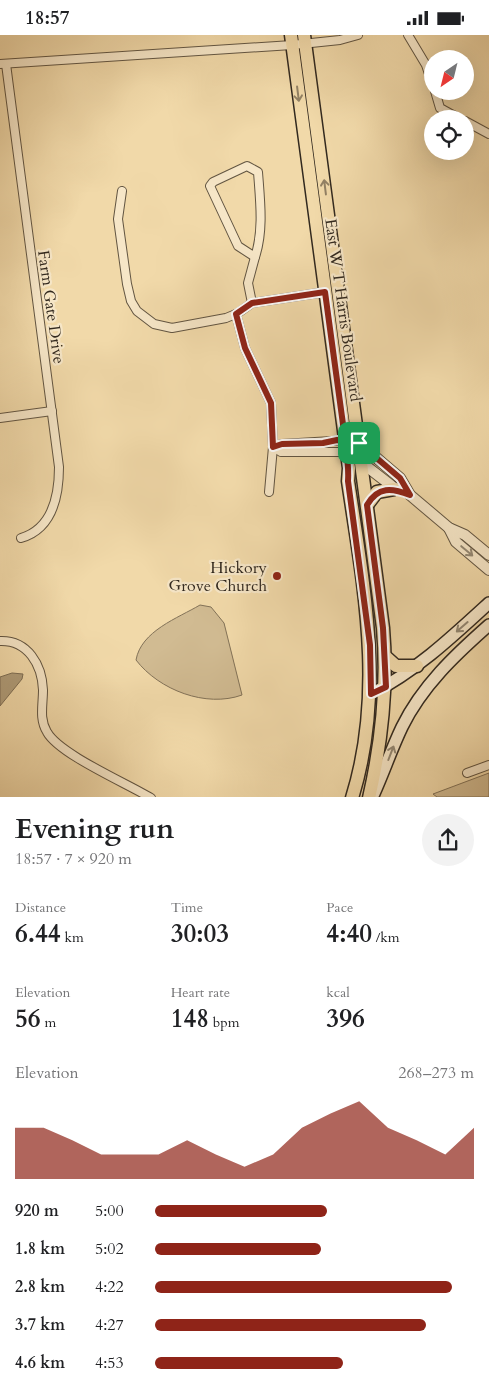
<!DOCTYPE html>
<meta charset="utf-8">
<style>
:root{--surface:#fff;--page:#f2f2f2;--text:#202124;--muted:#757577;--accent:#8f2418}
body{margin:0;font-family:Cardo,serif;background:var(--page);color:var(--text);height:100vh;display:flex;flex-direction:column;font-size:19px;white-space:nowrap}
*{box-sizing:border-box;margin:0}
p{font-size:16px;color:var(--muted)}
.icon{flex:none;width:28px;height:28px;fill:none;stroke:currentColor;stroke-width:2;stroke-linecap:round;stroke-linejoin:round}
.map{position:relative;height:762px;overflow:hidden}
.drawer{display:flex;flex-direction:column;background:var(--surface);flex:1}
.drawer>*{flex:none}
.needle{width:32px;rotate:215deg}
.controls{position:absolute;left:424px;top:15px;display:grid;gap:10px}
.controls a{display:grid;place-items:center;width:50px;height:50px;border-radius:50%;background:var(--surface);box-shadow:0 5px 20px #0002;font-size:25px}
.pin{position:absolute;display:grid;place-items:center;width:42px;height:42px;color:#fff;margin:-21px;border-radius:10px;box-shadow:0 2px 8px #0006}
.round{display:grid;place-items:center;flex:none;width:52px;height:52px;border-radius:26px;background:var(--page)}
.headline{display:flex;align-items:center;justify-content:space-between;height:85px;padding:0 15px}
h1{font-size:28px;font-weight:700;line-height:38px}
.stats{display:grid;grid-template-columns:repeat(3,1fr);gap:8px;height:85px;padding:5px 15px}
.stats div{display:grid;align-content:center}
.stats b{font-size:25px;font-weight:700}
.stats small{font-size:14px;font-weight:400}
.stats p{font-size:14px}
.chart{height:140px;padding:10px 15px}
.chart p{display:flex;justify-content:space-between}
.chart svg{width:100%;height:90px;margin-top:5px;fill:var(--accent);opacity:.7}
ul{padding:0 15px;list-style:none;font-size:16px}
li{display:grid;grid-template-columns:80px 60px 1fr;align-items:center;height:38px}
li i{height:12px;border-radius:6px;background:var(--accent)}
.status{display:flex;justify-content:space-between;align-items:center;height:35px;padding:0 25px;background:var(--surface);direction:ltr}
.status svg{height:14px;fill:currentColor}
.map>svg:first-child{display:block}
.green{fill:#d1bb92;stroke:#827258}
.water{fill:#b09d7a;stroke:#7e6f56}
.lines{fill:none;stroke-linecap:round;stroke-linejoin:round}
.minor-casing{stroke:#625542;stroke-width:10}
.tertiary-casing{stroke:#625542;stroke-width:12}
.secondary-casing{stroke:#32291f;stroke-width:14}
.primary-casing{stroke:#32291f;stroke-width:15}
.minor{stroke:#f6e6c7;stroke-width:8}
.tertiary{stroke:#f6e6c7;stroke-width:10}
.secondary{stroke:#f6e6c7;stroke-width:11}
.primary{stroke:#f1d9a9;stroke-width:12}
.oneway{stroke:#928164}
.oneway2{stroke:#948873}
.route-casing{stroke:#fff;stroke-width:10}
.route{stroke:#8f2418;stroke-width:6}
.poi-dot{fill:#8f2418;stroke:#f6e6c7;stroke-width:2}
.labels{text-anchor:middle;stroke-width:4.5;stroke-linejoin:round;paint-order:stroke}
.street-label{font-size:16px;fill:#32291f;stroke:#f6e6c7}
.poi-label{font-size:16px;fill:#32291f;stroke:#f6e6c7;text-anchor:end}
</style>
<div class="status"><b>18:57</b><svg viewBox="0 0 49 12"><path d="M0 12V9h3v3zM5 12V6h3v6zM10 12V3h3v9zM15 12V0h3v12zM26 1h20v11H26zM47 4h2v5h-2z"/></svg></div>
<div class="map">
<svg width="489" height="763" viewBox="0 0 489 763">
<rect width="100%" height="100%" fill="#f1d9a9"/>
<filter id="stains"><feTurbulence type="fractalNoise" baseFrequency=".004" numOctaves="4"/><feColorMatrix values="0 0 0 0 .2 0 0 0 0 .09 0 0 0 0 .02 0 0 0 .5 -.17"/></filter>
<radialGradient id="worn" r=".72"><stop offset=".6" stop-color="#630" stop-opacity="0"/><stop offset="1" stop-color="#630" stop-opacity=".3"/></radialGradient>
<g class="green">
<path d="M200,570L211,572L224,588L242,660C206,673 159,655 136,625C141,596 178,583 200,570Z"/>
<polygon points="489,738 489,762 437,762 433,759"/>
</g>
<polygon class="water" points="12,638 23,639 22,644 0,671 0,642"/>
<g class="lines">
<defs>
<g id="minor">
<polyline points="408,0 426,30 432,48"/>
<polyline points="0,29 292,10 340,5 358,0"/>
<path d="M6,29L59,432C59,461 52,494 21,503"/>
<polyline points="435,56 440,73 460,84"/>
<polyline points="465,86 489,99"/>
<path d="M247,131L258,137C260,165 264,195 255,222L238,211L210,151L213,147Z"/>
<polyline points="122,156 118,184 127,249 131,266 137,276 154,289 172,293 226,283 238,278 252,268 325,257"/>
<polyline points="252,268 248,248 255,222"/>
<polyline points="236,279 245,313 271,368 273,412 269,457"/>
<polyline points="0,383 52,376"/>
<polyline points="273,412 282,409 348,405"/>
<polyline points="273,412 281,417 346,417"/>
<path d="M0,606C28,605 42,630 43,655C43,670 39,684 47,697C59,719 126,748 151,763"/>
<polyline points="467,738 489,730"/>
</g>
<g id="tertiary">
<polyline points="359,408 400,443 410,460 449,493 465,500 489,520"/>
<polyline points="357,424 397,455"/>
<polyline points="449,493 456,507 489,535"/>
</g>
<g id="secondary">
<path d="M371,659C416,636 452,602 489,568"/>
<path d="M372,763C383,739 391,715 402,692C422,651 455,620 489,590"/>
</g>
<g id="primary">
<path d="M291,0L349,433L348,446C364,553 385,657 352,763"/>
<path d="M304,0L383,593C388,651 382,706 369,763"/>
<polyline points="367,470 377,457 394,454"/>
<polyline points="386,622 396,631 417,631"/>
</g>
</defs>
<use href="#minor" class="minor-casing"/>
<use href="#tertiary" class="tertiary-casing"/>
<use href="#secondary" class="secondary-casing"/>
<use href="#primary" class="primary-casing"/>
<use href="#minor" class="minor"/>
<use href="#tertiary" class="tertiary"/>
<use href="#secondary" class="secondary"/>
<use href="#primary" class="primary"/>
</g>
<defs><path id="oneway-shaft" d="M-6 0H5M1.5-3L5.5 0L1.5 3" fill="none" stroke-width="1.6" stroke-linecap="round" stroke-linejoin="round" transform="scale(1.25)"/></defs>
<g class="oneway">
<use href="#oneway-shaft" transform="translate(298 59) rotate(83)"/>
<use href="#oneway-shaft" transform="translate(325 152) rotate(-97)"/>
</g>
<g class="oneway2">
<use href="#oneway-shaft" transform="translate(467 516) rotate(40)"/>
<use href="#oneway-shaft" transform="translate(462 592) rotate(139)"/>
<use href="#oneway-shaft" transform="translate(391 718) rotate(-69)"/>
</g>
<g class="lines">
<defs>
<path id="route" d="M359,408L337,405L323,408L282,409L273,412L271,368L245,313L236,279L252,268L325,257L345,404C347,419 349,432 348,446L370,610L371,659L386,652L383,593L367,470C378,451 392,453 410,460L400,443L359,408"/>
</defs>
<use href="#route" class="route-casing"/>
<use href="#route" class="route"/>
</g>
<circle class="poi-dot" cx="277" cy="541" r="5"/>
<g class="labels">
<g class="street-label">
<text transform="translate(52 272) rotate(82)" y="6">Farm Gate Drive</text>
<text transform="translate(344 275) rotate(82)" y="6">East W T Harris Boulevard</text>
</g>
<g class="poi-label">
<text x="267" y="538">Hickory<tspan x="267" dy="18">Grove Church</tspan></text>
</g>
</g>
<rect width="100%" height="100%" filter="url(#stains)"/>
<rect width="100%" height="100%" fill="url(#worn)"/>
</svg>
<div class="controls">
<a><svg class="needle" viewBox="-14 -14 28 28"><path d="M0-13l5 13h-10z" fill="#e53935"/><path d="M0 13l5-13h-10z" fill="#757577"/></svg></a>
<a><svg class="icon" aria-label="locate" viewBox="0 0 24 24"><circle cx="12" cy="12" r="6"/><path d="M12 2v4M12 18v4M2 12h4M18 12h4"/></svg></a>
</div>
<div class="pin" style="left:359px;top:408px;background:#1e9e55"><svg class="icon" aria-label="arrive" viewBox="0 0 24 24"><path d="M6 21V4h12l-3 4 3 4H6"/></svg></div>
</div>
<section class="drawer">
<div class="headline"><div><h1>Evening run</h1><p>18:57 · 7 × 920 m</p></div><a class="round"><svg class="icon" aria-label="share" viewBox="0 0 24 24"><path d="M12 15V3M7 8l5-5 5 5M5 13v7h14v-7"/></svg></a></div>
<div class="stats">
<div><p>Distance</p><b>6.44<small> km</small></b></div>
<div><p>Time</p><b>30:03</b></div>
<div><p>Pace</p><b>4:40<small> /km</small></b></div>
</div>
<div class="stats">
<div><p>Elevation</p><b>56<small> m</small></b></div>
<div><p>Heart rate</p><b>148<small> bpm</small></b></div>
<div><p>kcal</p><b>396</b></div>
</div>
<div class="chart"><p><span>Elevation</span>268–273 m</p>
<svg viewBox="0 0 160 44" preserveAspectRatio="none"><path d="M0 44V19L10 19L20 25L30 32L40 32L50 32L60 25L70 32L80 38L90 32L100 19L110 12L120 6L130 19L140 25L150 32L160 19V44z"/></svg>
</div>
<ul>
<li><b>920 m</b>5:00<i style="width:54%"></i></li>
<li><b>1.8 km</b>5:02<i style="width:52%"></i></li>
<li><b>2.8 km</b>4:22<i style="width:93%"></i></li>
<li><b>3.7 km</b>4:27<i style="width:85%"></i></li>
<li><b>4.6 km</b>4:53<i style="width:59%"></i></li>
</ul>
</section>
